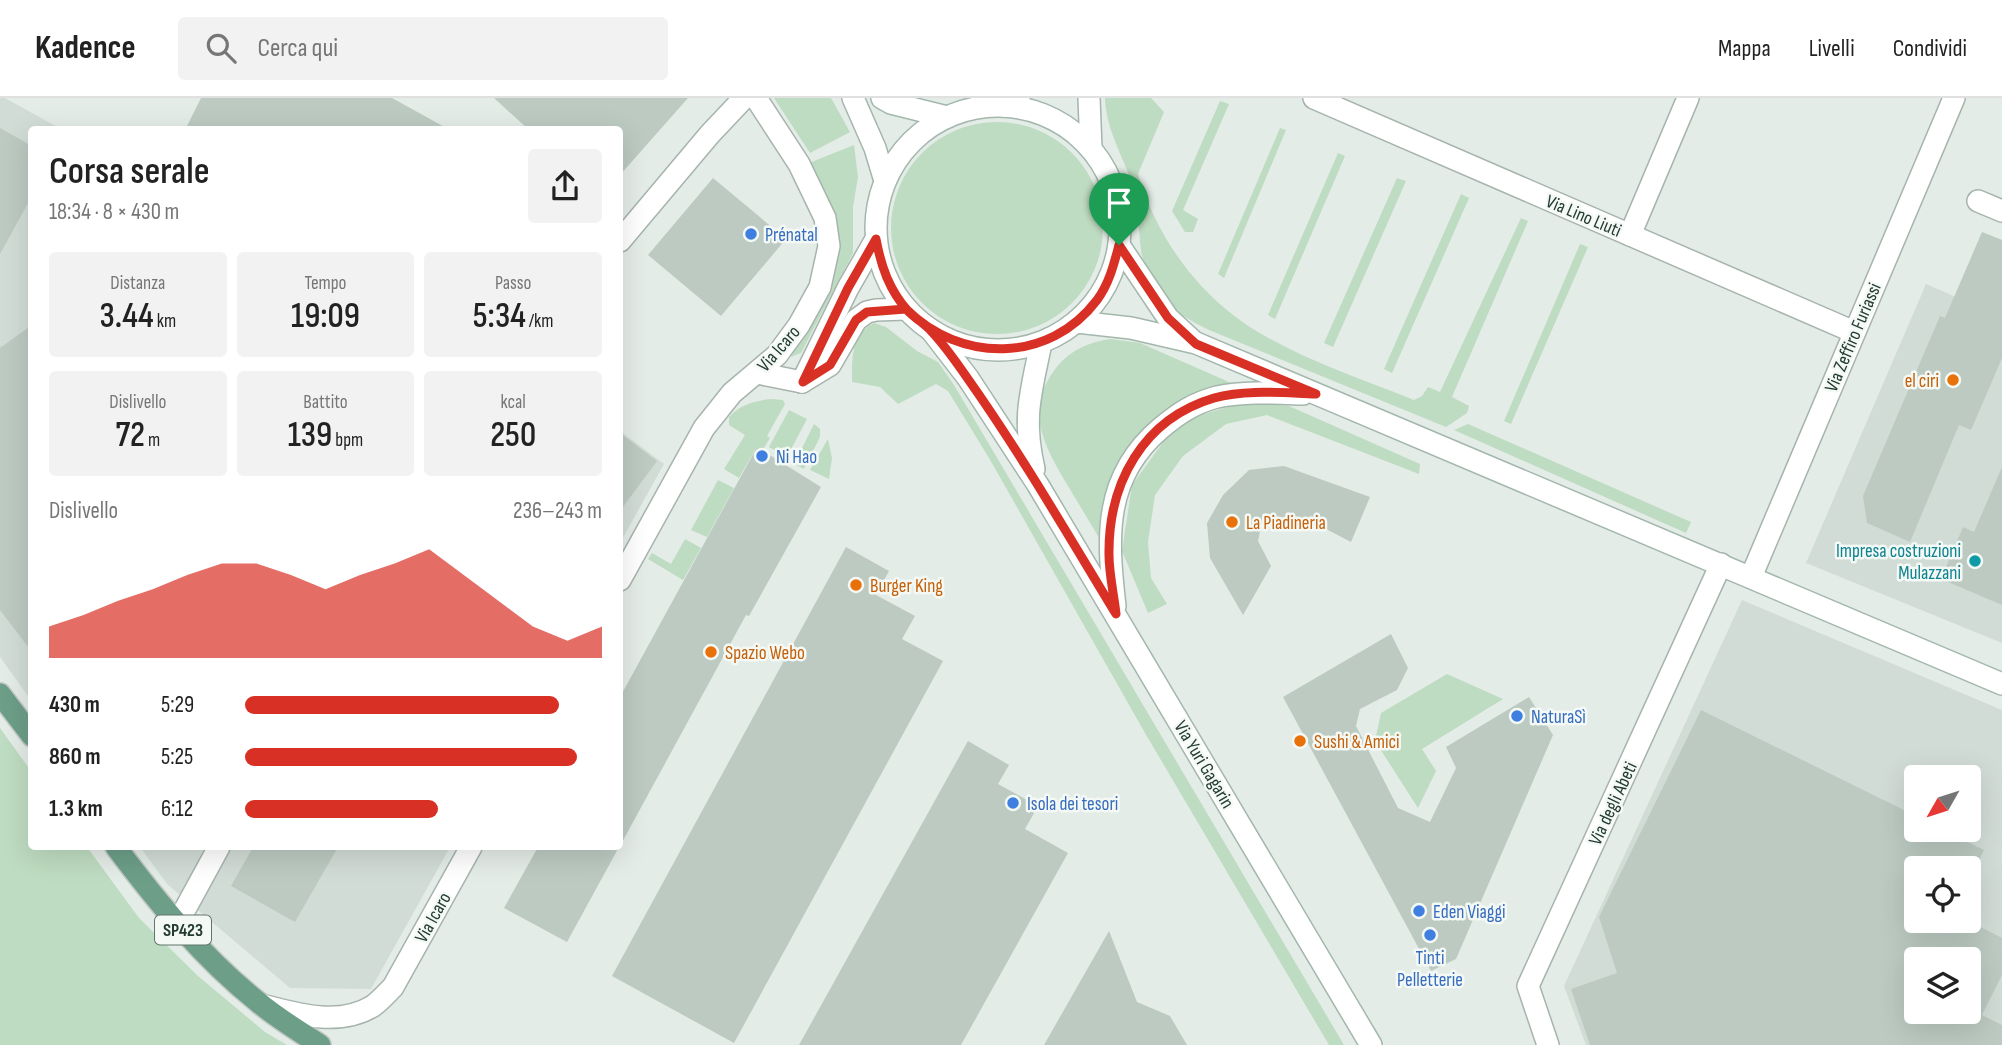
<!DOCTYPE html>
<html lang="it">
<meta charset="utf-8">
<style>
:root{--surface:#fff;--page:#f2f2f2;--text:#222;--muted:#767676;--line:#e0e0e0;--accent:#d93025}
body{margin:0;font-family:"Sofia Sans Condensed",sans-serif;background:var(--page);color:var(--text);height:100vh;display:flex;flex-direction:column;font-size:26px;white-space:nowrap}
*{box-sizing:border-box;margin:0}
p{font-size:23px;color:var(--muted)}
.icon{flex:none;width:38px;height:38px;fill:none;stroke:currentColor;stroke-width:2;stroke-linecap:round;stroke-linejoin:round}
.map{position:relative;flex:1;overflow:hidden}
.panel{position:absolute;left:28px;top:28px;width:595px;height:724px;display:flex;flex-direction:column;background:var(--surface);border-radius:7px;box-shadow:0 7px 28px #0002}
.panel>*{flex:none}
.needle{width:46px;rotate:231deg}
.controls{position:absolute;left:1904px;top:667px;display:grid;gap:14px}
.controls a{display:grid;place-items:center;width:77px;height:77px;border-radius:7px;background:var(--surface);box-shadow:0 7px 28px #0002;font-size:35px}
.pin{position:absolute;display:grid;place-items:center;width:60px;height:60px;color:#fff;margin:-72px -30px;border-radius:50% 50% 50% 0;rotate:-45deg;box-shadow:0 0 7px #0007}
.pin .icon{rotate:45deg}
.round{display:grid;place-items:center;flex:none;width:74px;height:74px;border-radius:7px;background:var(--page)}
.summary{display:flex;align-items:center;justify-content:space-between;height:119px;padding:0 21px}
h1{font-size:38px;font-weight:600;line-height:52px}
.metrics{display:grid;grid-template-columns:repeat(3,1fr);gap:10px;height:119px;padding:7px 21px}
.metrics div{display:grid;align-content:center;border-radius:7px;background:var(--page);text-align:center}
.metrics b{font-size:35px;font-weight:600}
.metrics small{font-size:19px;font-weight:400}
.metrics p{font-size:19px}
.chart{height:196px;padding:14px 21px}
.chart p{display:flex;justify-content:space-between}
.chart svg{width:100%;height:126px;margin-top:7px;fill:var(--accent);opacity:.7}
ul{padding:0 21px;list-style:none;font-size:23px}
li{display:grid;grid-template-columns:112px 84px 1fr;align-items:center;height:52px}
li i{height:18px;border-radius:9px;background:var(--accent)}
header{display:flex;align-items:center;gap:42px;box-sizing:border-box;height:98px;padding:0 35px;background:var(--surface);border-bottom:2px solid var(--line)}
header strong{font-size:33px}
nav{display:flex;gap:38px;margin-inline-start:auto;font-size:24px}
.search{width:490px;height:63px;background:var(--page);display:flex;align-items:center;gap:18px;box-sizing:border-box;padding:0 24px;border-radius:7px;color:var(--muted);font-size:26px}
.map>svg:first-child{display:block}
.built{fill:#d2dcd6;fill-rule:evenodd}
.green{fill:#bedcc1}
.building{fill:#bccac2;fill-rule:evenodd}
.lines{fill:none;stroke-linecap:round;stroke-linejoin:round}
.street-casing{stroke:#a7b4ad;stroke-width:24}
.secondary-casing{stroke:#a3b7ad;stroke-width:24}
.primary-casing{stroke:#c2c8c6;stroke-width:24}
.street{stroke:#fff;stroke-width:21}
.secondary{stroke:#fff;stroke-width:21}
.primary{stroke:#6c9e88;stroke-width:21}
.route-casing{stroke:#fff;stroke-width:14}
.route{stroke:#d93025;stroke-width:9}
.shop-dot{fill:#3f7fe0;stroke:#f4f9f6;stroke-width:2.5}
.food-dot{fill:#e8710a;stroke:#f4f9f6;stroke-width:2.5}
.culture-dot{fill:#0f9aa8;stroke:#f4f9f6;stroke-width:2.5}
.labels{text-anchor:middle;stroke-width:5;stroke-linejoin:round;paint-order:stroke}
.shield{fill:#f4f9f6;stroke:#62756d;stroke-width:2}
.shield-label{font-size:18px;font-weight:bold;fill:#243c32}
.street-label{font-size:19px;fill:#243c32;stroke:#f4f9f6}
.shop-label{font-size:19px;fill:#366cbe;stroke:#f4f9f6;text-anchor:start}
.food-label{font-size:19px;fill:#c56008;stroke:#f4f9f6;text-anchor:start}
.culture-label{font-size:19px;fill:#0d838f;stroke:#f4f9f6;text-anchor:end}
</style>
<header>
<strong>Kadence</strong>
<div class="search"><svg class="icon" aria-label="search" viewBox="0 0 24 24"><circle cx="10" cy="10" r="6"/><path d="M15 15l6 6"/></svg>Cerca qui</div>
<nav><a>Mappa</a><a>Livelli</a><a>Condividi</a></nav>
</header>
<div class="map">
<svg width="2002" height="947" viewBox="0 0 2002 947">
<rect width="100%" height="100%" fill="#e4ece7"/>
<g class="built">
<polygon points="0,0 5,0 61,31 32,32 31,602 0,559"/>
<polygon points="1926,186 2002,219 2002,545 1806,465"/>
<polygon points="620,333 664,366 620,445"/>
<path d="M1742,502L2002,612V947H1586L1564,888ZM1916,679H1969V732H1916ZM1916,770H1969V822H1916ZM1916,861H1969V914H1916Z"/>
<polygon points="140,749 450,749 371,891 290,890 167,786"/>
</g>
<g class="green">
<polygon points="774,0 831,0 850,34 810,55"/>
<path d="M1105,0H1151L1164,14L1138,76C1158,144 1204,205 1267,239C1313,265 1365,282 1414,302L1422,298L1428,289L1440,294L1521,120L1528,123L1452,299L1469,308L1467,315L1446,329L1209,232C1201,228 1193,224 1185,219C1169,208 1143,172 1141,152C1138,130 1139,109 1133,88C1123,58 1106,32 1105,0Z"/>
<polygon points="1220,3 1229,6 1183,112 1198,121 1193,134 1185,134 1172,113"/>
<circle cx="997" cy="130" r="106"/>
<polygon points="1280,30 1286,32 1224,180 1218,176"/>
<polygon points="854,47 858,79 853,109 853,155 801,255 791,259 832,181 836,143 826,97 809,65"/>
<polygon points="1338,55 1345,58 1275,221 1268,217"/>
<polygon points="1397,80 1406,83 1333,249 1324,245"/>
<polygon points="1461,96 1469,100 1392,275 1384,271"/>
<polygon points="1580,146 1588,149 1511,326 1504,323"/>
<path d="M874,225L886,229L917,253L938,264L954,287L1344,947H1329L1145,635L989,360L948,293L936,286L898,306L880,289L852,284C852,261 851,236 874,225Z"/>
<path d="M1111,241L1140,245L1236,287L1157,320L1141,335L1127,354L1101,443C1090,425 1079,406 1068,388C1045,349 1023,312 1056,270C1070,252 1089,244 1111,241Z"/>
<path d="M771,301L783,302L785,306L767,338L770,340L762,353L756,350L739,380L724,371L745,337L729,327V319C741,306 754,303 771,301Z"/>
<polygon points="1245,304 1289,308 1420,366 1419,376 1267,317 1226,326 1183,358 1155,397 1148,444 1151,480 1167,506 1148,515 1122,453 1132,387 1169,336 1190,320"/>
<polygon points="789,312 807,321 787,359 769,349"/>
<polygon points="814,326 820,331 820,339 804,371 794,366"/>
<polygon points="1468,326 1691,424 1686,435 1454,332"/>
<polygon points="828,341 832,360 829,381 810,372"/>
<polygon points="718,382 734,390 707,439 691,432"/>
<polygon points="685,441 701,450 683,482 648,461 652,455 671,466"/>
<polygon points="1447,576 1503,601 1422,651 1436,673 1418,710 1375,643 1381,615"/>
<polygon points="0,630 31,673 32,749 87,749 139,820 198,878 265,934 287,947 0,947"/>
</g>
<g class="building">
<polygon points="201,0 392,0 450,32 185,32"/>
<polygon points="494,0 688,0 620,77 620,32 529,32"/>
<polygon points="0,30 32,48 32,98 0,156"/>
<polygon points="713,80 786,141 721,218 648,157"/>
<polygon points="1982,134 2002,142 2002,260 1971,332 1959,327 1910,444 1867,425 1863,398 1940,218 1945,220"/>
<polygon points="32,227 32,554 0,512 0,250"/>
<polygon points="620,335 657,363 620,413"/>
<polygon points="757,349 821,389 749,518 746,517 620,748 620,599"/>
<polygon points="1284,368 1370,399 1351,444 1305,420 1263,419 1258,443 1271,468 1243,517 1210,460 1207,425 1223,397 1249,372"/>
<polygon points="2002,369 2002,507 1941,481 1963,429 1974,434"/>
<polygon points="846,449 889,473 876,497 915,518 902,541 943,563 734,945 612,878"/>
<polygon points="1391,536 1408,570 1397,592 1360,611 1356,628 1398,710 1430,724 1456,670 1446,649 1529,599 1553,637 1456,861 1431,873 1283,599"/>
<path d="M1701,612L1916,718V732H1943L1984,752L1975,770H1916V822H1967L2002,840V877L1982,917L2002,927V947H1590L1571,891L1617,875L1599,819ZM1916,861H1969V914H1916Z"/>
<polygon points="968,643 1009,667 998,686 1038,708 1025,731 1068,755 961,947 799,947"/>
<polygon points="253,749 338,749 295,824 231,788"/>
<polygon points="538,749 619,749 567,844 504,810"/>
<polygon points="1109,833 1137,904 1170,918 1187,947 1044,947"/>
</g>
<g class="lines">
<defs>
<g id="street">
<polyline points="1089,0 1091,51"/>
<polyline points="1314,0 1854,234"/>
<polyline points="1004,8 1019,0"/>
<polyline points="1978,103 2002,113"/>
<polyline points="1630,137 1688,0"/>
<polyline points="620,143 710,36 744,0"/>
<polyline points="757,275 802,284"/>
<polyline points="802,284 848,190 876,141"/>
<polyline points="802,284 830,267 856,222 867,214 876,212 906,211"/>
<polyline points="1751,479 1954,0"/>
<polyline points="620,482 704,330 732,295 777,257 799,227 820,189 829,148 825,120 799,66 756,0"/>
<polyline points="177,826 219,749"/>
<path d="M262,907C297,916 339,929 373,908C380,903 387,895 393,889L471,749"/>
<polyline points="1548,947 1528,888 1721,466"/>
</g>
<g id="secondary">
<polyline points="853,0 875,50 885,83"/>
<polyline points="882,0 891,5 947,19"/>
<circle cx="998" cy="130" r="122"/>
<polyline points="1119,147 1168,220 1194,244"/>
<polyline points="1077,224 1131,230 1196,245 2002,586"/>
<polyline points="931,232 968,280 1038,387 1371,947"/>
<path d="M1034,371C1022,319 1031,295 1041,245"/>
<path d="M1115,508C1107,439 1103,379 1161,330C1179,315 1194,305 1217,299C1245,293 1275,295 1303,296"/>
</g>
<g id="primary">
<polyline points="0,596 32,638"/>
<path d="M116,749C158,805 203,860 258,904C277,920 299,933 320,947"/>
</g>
</defs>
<use href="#street" class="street-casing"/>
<use href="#secondary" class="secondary-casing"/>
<use href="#primary" class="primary-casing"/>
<use href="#street" class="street"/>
<use href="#secondary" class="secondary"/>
<use href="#primary" class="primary"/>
</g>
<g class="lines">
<defs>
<path id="route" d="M1119,147C1114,166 1109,186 1097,202C1049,266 960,265 906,211L867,214L856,222L830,267L803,284L848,190L876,141C881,168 889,192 908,213C916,221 925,226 932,234C945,248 957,265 968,281C1021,356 1068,437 1116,516C1114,497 1109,476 1109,457C1108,385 1143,321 1214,300C1246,291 1283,295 1316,296L1196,246L1168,220L1119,147"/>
</defs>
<use href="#route" class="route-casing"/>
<use href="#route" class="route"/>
</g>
<g class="shop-dot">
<circle cx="751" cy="136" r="7"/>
<circle cx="762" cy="358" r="7"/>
<circle cx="1517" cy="618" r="7"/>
<circle cx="1013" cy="705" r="7"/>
<circle cx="1419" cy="813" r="7"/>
<circle cx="1430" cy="837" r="7"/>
</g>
<g class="food-dot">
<circle cx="1953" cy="282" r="7"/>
<circle cx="1232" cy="424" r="7"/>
<circle cx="856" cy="487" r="7"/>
<circle cx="711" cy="554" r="7"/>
<circle cx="1300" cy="643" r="7"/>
</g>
<circle class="culture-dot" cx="1975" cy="463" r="7"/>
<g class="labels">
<rect class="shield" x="155" y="817.5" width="56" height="29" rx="5"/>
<g class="shield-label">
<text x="183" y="838">SP423</text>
</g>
<g class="street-label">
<text transform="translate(1584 117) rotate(23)" y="7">Via Lino Liuti</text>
<text transform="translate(1852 239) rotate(-67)" y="7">Via Zeffiro Furiassi</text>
<text transform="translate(778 250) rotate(-49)" y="7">Via Icaro</text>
<text transform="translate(1205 666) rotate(59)" y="7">Via Yuri Gagarin</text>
<text transform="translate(1612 705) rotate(-65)" y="7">Via degli Abeti</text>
<text transform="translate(432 819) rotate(-61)" y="7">Via Icaro</text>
</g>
<g class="shop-label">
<text x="765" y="143">Prénatal</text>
<text x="776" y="365">Ni Hao</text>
<text x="1531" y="625">NaturaSì</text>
<text x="1027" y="712">Isola dei tesori</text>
<text x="1433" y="820">Eden Viaggi</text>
<text x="1430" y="866" text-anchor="middle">Tinti<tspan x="1430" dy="22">Pelletterie</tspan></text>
</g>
<g class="food-label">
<text x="1939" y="289" text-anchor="end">el ciri</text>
<text x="1246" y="431">La Piadineria</text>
<text x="870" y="494">Burger King</text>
<text x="725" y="561">Spazio Webo</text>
<text x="1314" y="650">Sushi &amp; Amici</text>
</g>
<g class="culture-label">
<text x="1961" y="459">Impresa costruzioni<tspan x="1961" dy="22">Mulazzani</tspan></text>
</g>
</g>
</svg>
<div class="controls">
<a><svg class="needle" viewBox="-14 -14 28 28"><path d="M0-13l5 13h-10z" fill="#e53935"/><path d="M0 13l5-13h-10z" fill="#767676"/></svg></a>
<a><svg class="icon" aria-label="locate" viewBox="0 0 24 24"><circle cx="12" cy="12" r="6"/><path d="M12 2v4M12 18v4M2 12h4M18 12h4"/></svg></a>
<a><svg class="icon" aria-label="layers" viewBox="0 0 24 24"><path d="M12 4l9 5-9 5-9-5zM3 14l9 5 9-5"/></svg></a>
</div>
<div class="pin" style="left:1119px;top:147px;background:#1e9e55"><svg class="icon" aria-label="arrive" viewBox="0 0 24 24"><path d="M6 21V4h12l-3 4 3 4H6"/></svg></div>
<section class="panel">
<div class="summary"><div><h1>Corsa serale</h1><p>18:34 · 8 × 430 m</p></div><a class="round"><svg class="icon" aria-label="share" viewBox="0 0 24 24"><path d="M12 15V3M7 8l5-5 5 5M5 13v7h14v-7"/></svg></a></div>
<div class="metrics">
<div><p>Distanza</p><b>3.44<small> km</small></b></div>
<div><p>Tempo</p><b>19:09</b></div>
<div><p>Passo</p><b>5:34<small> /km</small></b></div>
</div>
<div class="metrics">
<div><p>Dislivello</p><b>72<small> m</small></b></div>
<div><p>Battito</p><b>139<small> bpm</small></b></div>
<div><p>kcal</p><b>250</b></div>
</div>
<div class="chart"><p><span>Dislivello</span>236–243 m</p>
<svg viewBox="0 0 160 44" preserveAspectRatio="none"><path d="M0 44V33L10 29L20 24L30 20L40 15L50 11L60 11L70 15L80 20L90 15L100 11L110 6L120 15L130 24L140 33L150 38L160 33V44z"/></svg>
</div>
<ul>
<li><b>430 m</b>5:29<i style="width:88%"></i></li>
<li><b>860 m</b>5:25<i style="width:93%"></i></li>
<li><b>1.3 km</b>6:12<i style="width:54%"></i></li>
</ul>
</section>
</div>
